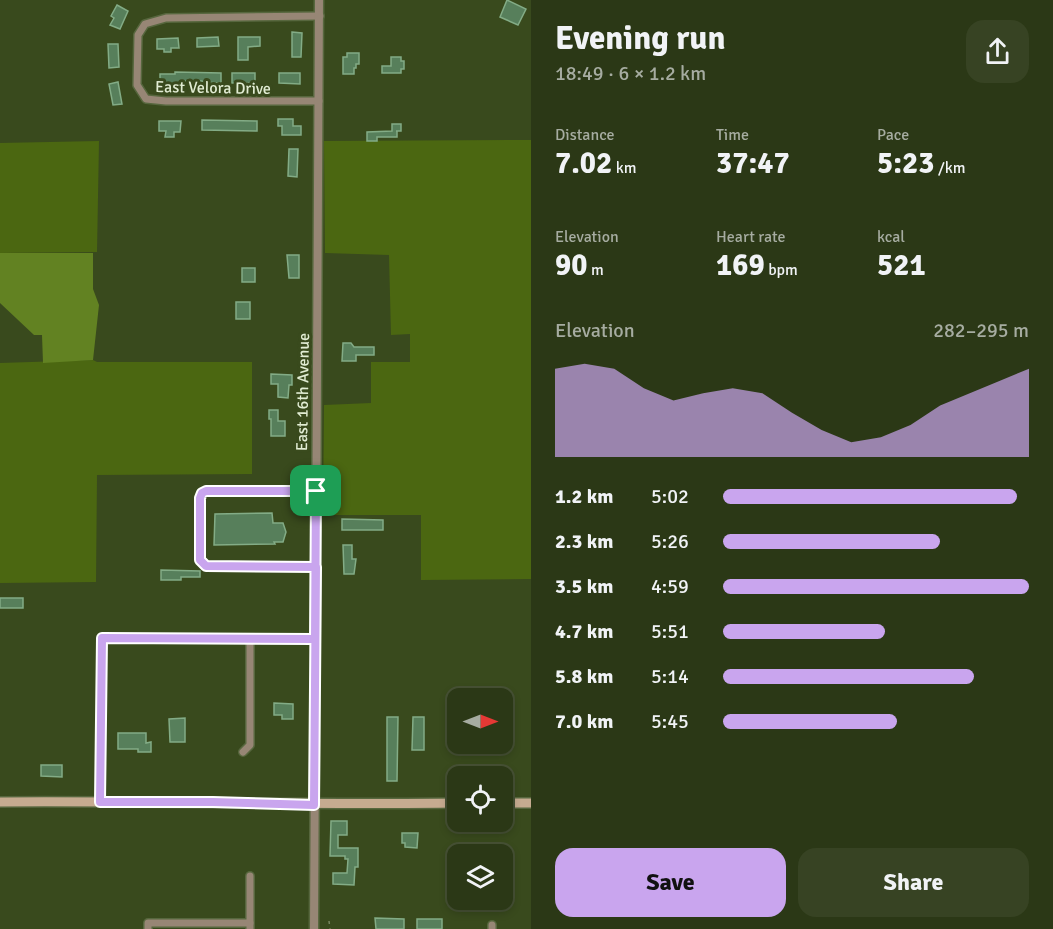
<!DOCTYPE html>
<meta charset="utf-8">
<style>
:root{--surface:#2b3816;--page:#374323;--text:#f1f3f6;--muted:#a6aca1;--line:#475235;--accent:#c9a5ee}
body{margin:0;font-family:Signika,sans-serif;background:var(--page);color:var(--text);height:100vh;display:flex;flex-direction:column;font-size:22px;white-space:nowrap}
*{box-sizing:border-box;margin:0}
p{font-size:20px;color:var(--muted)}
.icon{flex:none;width:33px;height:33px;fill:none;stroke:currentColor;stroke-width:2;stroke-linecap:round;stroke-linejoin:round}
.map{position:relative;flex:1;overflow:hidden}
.side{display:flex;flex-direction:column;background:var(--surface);width:522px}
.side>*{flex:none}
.needle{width:39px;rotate:90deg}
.fabs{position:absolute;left:447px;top:688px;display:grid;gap:12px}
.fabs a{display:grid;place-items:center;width:66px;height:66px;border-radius:12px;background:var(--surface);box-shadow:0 3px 9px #0003,0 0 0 2px var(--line);font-size:30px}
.pin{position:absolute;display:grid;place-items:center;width:51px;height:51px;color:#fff;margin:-26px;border-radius:12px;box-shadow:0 3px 9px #0006}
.round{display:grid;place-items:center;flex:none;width:63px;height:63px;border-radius:18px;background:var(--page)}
.summary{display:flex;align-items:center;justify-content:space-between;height:102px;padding:0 24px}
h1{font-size:33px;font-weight:700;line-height:45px}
.figures{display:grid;grid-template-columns:repeat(3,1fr);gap:9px;height:102px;padding:6px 24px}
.figures div{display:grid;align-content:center}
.figures b{font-size:30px;font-weight:700}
.figures small{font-size:16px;font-weight:400}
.figures p{font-size:16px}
.chart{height:168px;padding:12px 24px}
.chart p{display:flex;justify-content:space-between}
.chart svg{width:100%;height:108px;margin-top:6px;fill:var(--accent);opacity:.7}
.action{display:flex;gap:12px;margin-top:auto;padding:12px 24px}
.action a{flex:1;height:69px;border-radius:18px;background:var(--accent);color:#111;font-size:24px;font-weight:700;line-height:69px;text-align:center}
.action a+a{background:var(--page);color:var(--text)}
ul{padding:0 24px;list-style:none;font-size:20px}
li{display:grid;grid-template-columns:96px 72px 1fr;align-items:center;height:45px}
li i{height:15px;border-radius:8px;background:var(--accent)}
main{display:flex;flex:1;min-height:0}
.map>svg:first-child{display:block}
.green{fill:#4b6711}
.forest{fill:#628222}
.building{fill:#577f5b;stroke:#83ac86;stroke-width:1.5}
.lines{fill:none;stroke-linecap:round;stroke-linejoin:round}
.service-casing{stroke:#57673e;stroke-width:6}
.minor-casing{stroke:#57673e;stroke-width:10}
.tertiary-casing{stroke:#57673e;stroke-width:11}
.secondary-casing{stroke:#57673e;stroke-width:12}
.path{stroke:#788761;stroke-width:1.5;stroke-dasharray:3 4.5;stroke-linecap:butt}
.service{stroke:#978675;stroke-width:3}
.minor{stroke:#978675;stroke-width:7}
.tertiary{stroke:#978675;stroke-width:8}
.secondary{stroke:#c6ab90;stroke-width:9}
.route-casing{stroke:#fff;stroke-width:12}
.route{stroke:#c9a5ee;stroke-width:8}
.labels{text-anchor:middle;stroke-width:6;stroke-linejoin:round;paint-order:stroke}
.street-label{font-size:16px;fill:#e2edd4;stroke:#394a1d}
</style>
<main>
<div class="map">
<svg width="531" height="929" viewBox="0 0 531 929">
<rect width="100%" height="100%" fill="#394a1d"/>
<g class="green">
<polygon points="531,140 531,579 421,580 421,515 323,515 324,405 371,403 371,362 410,362 410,334 391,335 389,255 325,253 324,141"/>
<polygon points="99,141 97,252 0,253 0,143"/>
<polygon points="93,360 97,362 252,362 252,474 97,475 96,582 0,583 0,363"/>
</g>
<polygon class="forest" points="0,253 93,253 93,289 99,305 93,360 43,363 42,335 34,335 0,303"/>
<g class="building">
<polygon points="507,0 526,9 518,25 500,17"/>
<polygon points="117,5 128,11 120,29 110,25 114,18 111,16"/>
<polygon points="292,32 302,33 301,57 292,57"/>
<polygon points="218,37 219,46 197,47 197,38"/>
<polygon points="238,37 260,37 260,46 248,47 248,60 238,60"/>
<polygon points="178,38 179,48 171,48 171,52 164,52 164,49 157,49 157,39"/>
<polygon points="108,44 118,44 119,67 109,68"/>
<polygon points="347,53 359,53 359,64 356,64 356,68 354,68 354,74 343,74 343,57 347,57"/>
<polygon points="391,57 401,57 401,61 404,61 404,69 401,69 401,73 382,73 382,66 391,66"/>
<polygon points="175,72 221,73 221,83 202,82 202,81 182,81 181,85 160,84 160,74 175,74"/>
<rect x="232" y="73" width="23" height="10"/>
<polygon points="279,73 300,73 300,84 279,83"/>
<polygon points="118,82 122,104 113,105 109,84"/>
<polygon points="278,119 293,119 293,126 301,126 301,135 282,135 282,126 278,126"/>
<polygon points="202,120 257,121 257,131 202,130"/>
<polygon points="159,121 181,121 180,132 174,132 174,137 165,137 166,131 159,131"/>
<polygon points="392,124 401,124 401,131 396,131 397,131 397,137 377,137 377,141 367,141 367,132 392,131"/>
<polygon points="289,149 298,149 297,177 288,176"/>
<polygon points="287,255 299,255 299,278 289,278"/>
<rect x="242" y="268" width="13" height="14"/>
<rect x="236" y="302" width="14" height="17"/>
<polygon points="343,343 351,343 354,347 374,347 374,355 356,355 356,361 342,361"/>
<polygon points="271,374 292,375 292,385 289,385 288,398 278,397 278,384 271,384"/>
<polygon points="269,410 278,410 278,421 285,421 285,436 271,436 271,419 269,419"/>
<polygon points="272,513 273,523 283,523 286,532 283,542 274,542 275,544 214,545 215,514"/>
<polygon points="342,519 383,520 383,530 342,530"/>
<polygon points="343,545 352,545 352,559 356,559 354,574 344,574"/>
<polygon points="161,570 200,571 200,577 181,577 181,580 161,580"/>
<rect x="0" y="598" width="23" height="10"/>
<polygon points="274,703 293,704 293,719 282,719 282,715 274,715"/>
<polygon points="387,717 398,717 397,781 387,781"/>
<polygon points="413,717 424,717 424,750 412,750"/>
<polygon points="185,718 185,742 170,742 169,719"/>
<polygon points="118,733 146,733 146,743 151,742 151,752 138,752 138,749 118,749"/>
<polygon points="41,765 62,765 62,777 41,776"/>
<polygon points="331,821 347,821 347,835 338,835 338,848 358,848 358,867 355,867 354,885 333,884 333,873 347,873 348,859 345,859 345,856 330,856"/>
<polygon points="402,833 418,833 417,848 405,847 405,843 402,843"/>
<polygon points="375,918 404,919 404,929 376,929"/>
<rect x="417" y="919" width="25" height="10"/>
</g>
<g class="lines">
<defs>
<polyline id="service" points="315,491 202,493 200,498 200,560 206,566 315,567"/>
<g id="minor">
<polyline points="319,101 166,101 146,99 137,85 138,35 145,24 166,18 320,16"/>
<polyline points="243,752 250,745 250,639"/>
<polyline points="100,802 102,638 315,639"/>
<polyline points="250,876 250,929"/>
<polyline points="148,929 148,923 250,923"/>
<polyline points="492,929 492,925"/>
</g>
<polyline id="tertiary" points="314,929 319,0"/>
<g id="secondary">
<path d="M0,802C153,801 305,805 458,803"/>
<polyline points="502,803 531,803"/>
</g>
</defs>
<use href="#service" class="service-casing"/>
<use href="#minor" class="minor-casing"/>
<use href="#tertiary" class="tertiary-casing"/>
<use href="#secondary" class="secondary-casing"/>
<polyline class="path" points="329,921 330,929"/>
<use href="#service" class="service"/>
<use href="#minor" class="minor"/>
<use href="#tertiary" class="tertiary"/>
<use href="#secondary" class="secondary"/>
</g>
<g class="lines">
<defs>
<polyline id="route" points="316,491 315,639 102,638 100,802 213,802 314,805 316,567 206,566 200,560 200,498 202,493 206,491 316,491"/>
</defs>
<use href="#route" class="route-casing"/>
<use href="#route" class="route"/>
</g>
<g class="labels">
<g class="street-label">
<text transform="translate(213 87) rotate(1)" y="6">East Velora Drive</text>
<text transform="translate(302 392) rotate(-89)" y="6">East 16th Avenue</text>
</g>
</g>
</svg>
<div class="fabs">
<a><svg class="needle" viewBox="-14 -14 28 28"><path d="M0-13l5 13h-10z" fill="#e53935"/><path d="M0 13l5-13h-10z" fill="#a6aca1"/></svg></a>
<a><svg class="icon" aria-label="locate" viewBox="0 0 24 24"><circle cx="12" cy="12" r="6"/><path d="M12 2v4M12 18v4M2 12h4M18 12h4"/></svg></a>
<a><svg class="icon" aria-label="layers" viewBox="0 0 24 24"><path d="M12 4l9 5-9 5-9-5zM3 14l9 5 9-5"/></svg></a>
</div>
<div class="pin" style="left:316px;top:491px;background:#1e9e55"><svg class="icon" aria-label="arrive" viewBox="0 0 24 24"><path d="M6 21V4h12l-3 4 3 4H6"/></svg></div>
</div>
<section class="side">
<div class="summary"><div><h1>Evening run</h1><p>18:49 · 6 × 1.2 km</p></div><a class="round"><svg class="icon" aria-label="share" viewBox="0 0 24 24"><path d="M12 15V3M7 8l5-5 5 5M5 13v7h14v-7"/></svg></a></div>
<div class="figures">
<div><p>Distance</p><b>7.02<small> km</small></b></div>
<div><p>Time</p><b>37:47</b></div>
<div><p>Pace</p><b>5:23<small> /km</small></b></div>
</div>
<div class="figures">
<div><p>Elevation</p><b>90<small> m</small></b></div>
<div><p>Heart rate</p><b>169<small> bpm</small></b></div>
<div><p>kcal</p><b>521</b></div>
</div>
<div class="chart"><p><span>Elevation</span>282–295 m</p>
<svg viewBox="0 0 160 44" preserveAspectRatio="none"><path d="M0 44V8L10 6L20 8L30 16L40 21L50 18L60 16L70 18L80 26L90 33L100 38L110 36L120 31L130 23L140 18L150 13L160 8V44z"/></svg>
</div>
<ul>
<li><b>1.2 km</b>5:02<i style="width:96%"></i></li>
<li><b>2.3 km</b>5:26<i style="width:71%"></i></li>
<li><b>3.5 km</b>4:59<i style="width:100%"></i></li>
<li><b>4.7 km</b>5:51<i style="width:53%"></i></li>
<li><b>5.8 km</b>5:14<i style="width:82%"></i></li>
<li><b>7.0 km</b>5:45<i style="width:57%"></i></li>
</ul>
<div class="action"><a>Save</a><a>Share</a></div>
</section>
</main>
